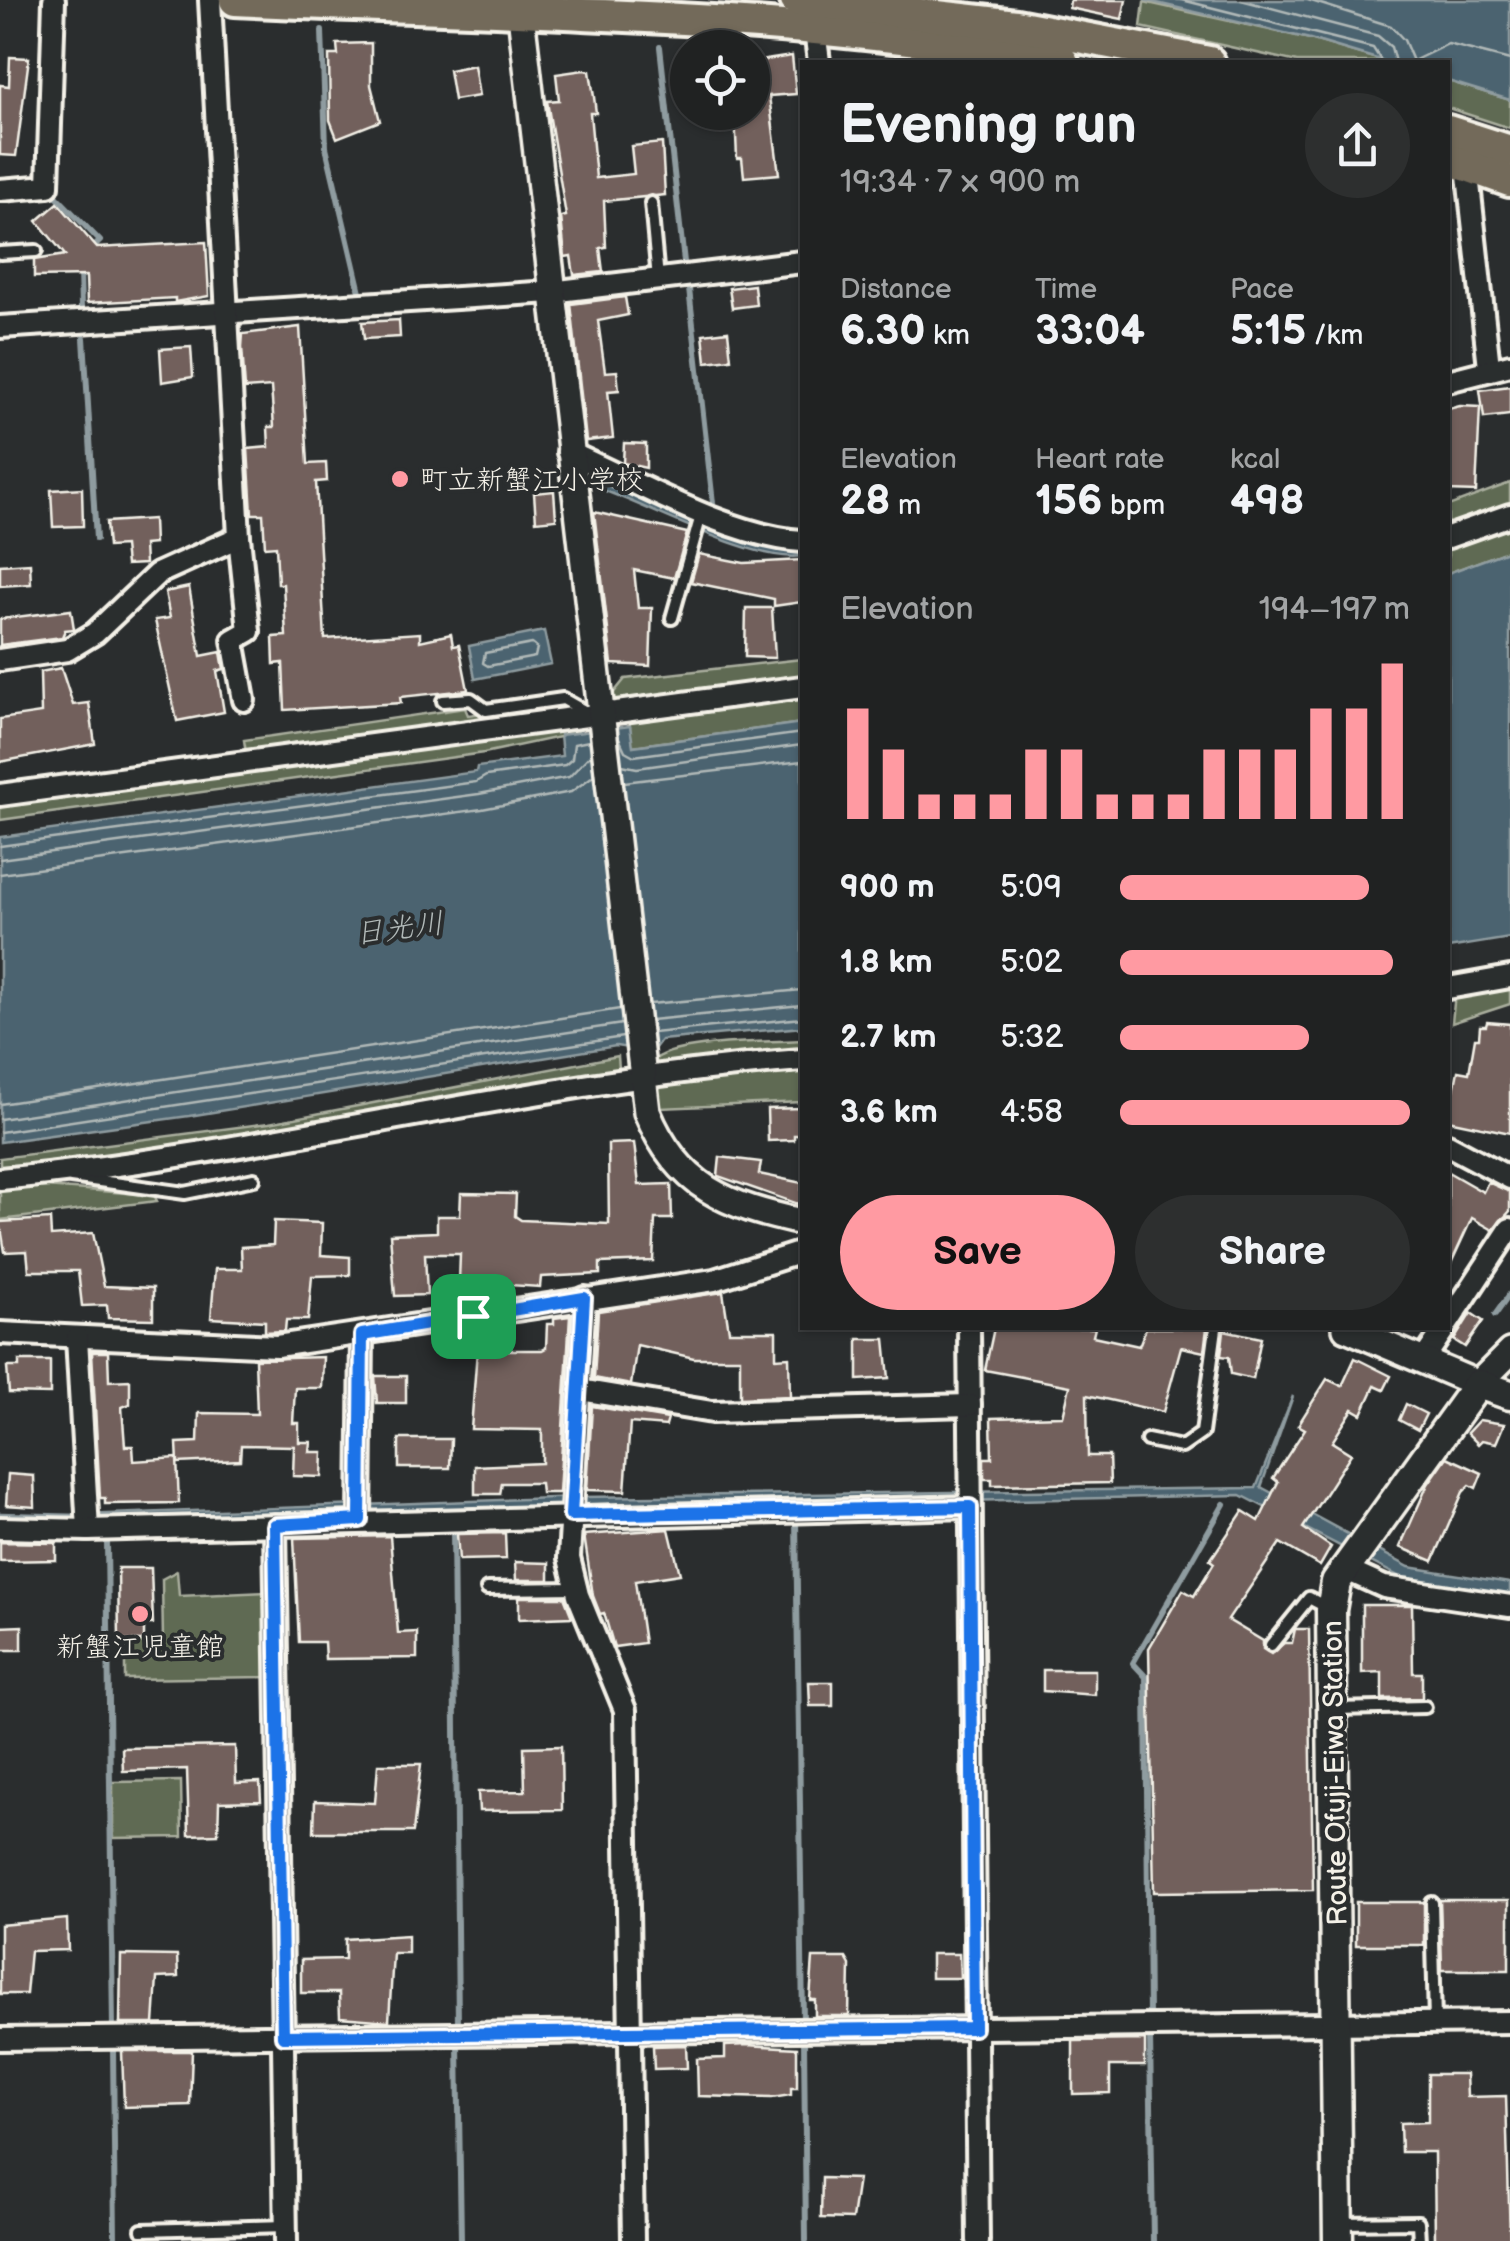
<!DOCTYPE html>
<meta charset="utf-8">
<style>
:root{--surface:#202222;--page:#2d2f2f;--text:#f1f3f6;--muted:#a2a4a5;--line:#3d3f40;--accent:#ff9aa2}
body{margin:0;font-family:"Balsamiq Sans","Klee One",sans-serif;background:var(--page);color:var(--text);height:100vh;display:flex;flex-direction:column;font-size:38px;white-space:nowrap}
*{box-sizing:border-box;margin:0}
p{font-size:32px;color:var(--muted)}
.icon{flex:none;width:55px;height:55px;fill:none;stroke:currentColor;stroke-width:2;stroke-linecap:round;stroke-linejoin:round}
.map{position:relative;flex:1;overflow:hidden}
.drawer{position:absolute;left:800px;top:60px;width:650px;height:1270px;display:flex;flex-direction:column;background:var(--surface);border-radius:0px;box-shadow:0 2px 8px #0004,0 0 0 2px var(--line)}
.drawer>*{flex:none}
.fabs{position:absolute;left:670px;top:30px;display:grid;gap:20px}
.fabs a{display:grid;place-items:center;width:100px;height:100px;border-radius:50%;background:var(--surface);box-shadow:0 2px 8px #0004,0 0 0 2px var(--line);font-size:50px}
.pin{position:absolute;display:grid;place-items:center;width:85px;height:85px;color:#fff;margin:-42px;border-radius:20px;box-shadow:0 5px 15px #0006}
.round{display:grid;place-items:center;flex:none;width:105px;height:105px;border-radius:52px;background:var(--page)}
.head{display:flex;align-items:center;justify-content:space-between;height:170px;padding:0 40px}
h1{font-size:55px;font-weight:700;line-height:75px}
.metrics{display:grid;grid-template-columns:repeat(3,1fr);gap:15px;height:170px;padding:10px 40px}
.metrics div{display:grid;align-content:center}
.metrics b{font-size:42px;font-weight:700}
.metrics small{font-size:28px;font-weight:400}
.metrics p{font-size:28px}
.chart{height:280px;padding:20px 40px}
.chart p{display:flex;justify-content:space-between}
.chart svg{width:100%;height:180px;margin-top:10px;stroke:var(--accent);stroke-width:6}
.action{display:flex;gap:20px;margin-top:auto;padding:20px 40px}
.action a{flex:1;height:115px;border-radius:60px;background:var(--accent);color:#111;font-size:40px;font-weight:700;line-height:115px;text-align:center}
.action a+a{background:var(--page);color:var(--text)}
ul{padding:0 40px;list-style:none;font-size:32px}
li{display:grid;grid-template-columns:160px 120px 1fr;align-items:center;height:75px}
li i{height:25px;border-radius:12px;background:var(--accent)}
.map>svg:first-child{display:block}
.green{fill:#5f6b53;stroke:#aaae9e;stroke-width:2.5}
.water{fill:#4c6470;stroke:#8f9ca0;stroke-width:2.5}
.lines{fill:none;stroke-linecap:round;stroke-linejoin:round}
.shore{stroke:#b1b9b8;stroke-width:2.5}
.stream{stroke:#8f9ca0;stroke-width:6}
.building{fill:#72605c;stroke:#f4f1e8;stroke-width:2.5}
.service-casing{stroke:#f4f1e8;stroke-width:18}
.minor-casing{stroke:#f4f1e8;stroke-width:28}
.tertiary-casing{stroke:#f4f1e8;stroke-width:32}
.secondary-casing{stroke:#f4f1e8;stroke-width:35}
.primary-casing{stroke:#f4f1e8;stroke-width:38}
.service{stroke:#2a2d2e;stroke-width:10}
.minor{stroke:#2a2d2e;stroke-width:20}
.tertiary{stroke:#2a2d2e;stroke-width:25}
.secondary{stroke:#2a2d2e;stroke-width:28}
.primary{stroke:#736b5a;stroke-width:30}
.route-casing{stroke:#fff;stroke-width:20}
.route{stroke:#1a73e8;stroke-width:12}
.poi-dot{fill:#ff9aa2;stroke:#2a2d2e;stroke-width:4}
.labels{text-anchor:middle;stroke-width:8;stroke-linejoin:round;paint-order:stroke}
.poi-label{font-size:28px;fill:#f4f1e8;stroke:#2a2d2e;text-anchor:start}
.street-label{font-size:28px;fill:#f4f1e8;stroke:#2a2d2e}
.water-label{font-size:30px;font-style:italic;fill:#b1b9b8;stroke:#2a2d2e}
</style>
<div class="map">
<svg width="1510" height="2241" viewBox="0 0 1510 2241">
<rect width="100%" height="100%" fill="#2a2d2e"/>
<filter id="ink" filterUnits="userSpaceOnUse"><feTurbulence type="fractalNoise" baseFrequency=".01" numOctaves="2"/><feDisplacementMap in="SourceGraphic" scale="20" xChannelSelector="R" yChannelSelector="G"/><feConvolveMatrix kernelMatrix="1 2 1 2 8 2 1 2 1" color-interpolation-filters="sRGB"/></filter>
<g filter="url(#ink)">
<g class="green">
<polygon points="1144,2 1310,39 1387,62 1297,62 1141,27"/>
<polygon points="1448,81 1510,100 1510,128 1448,108"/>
<polygon points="1510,483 1510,508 1448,530 1448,506"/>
<polygon points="1510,521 1510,550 1448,573 1448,544"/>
<polygon points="802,659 802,679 608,700 625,679"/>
<polygon points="802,695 802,723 632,746 629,718"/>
<polygon points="555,704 568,708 246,753 244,740 465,708 468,715"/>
<polygon points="576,724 578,733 484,753 0,820 0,802"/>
<polygon points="1510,983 1510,1004 1452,1023 1455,993"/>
<path d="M802,1040V1056L669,1066L653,1062C667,1041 773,1042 802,1040Z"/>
<polygon points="618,1056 619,1069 581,1080 269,1136 0,1172 0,1158 269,1123"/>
<polygon points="802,1068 802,1102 660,1108 658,1088 678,1078"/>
<polygon points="18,1185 154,1195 157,1201 0,1220 0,1188"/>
<polygon points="177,1571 179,1596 268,1592 271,1677 125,1679 125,1643 163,1642 162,1579"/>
<polygon points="181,1781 182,1837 113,1838 113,1782"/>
</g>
<g class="water">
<polygon points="1144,0 1510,0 1510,100 1448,81 1448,62 1387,62 1310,39"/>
<path d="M580,475L768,548L802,552V556C751,564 636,498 580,482Z"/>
<polygon points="1510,550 1510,938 1448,948 1448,573"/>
<polygon points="544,631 551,664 475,679 469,646"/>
<polygon points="802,723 802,1027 661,1040 652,1052 616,1046 189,1116 0,1142 0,837 476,772 477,767 562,756 560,735 630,726 633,746"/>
<polygon points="1293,1396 1261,1487 1409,1567 1510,1583 1510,1596 1406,1580 1241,1495 0,1522 0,1513 81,1515 580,1497 1256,1488"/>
</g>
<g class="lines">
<g class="shore">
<polyline points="1182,0 1373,48 1382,62"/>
<polyline points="1241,0 1378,36 1391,47 1395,62"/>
<polyline points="1308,0 1391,26 1404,40 1413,61 1448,44 1510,60"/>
<polygon points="532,644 537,648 535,657 488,666 483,663 485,653"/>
<polyline points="619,738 625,751 634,756 802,733"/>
<polyline points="622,765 637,768 802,745"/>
<polyline points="624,782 802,761"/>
<polyline points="0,846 476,782 486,776 565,765 572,759 574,744 589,741"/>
<polyline points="0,859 479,794 569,777 591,754"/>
<polyline points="0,874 482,809 571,792 593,776"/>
<polyline points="650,1004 802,990"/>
<polyline points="651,1020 802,1005"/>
<polyline points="653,1033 802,1018"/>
<polyline points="0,1104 620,1009"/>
<polyline points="0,1119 622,1024"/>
<polyline points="0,1132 623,1037"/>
</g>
<g class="stream">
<polyline points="322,31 326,147 360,292"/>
<polyline points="660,47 684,262"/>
<polyline points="55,187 55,195 100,241 90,251"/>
<polyline points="80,269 81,308"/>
<polyline points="689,289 713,503"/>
<polyline points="84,338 96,539"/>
<polyline points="1495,1315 1510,1294"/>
<polyline points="796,1518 803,2023"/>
<polyline points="453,1529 458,2026"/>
<polyline points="107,1542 113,2030"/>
<polyline points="1149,2018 1146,1677 1133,1663 1224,1504"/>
<polyline points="1150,2035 1153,2241"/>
<polyline points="804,2039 806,2241"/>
<polyline points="458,2043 461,2241"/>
<polyline points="113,2048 115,2241"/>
</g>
</g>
<g class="building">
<polygon points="1070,0 1126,0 1122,19 1069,8"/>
<polygon points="371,43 371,85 380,121 337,138 330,120 329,55 338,55 337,44"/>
<polygon points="792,56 796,94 769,96 779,174 744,177 742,158 737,158 735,112 752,112 752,62"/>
<polygon points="10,57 29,58 16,156 0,155 0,85 9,86"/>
<polygon points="474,65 479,96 454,100 449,70"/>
<polygon points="584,70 590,71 594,97 596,113 590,113 596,178 634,174 631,146 662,143 665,195 604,201 606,247 600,248 603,272 574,275 571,256 565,257 561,217 566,216 547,101 559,100 556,74"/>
<polygon points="58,203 97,248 206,242 209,296 175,302 175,298 87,303 86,276 34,277 34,260 65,255 37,221"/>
<polygon points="754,285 756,305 732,308 729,288"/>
<polygon points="625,297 628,315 598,321 605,372 617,371 619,390 608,391 613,438 586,441 571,304"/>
<polygon points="399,320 400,337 364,339 362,322"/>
<polygon points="300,327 308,464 326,463 327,481 316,482 325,639 420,633 420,641 451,634 453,646 459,645 468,690 400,697 401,703 285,710 283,663 274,664 273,637 286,636 283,584 278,584 276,546 265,547 263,514 252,514 248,449 269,447 268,427 274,427 271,387 245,389 242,347 243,334"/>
<polygon points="728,331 731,359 706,362 703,334"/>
<polygon points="191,347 193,377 162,382 160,349"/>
<polygon points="1510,386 1510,415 1484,418 1480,390"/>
<polygon points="1460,406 1480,407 1476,492 1448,491 1448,409"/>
<polygon points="624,443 646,444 646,468 623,463"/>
<polygon points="82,488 83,526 53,527 51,490"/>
<polygon points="554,491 556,519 536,521 534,493"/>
<polygon points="594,512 687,533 674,578 634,570 638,608 652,608 650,666 612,664"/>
<polygon points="153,519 154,544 144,545 145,564 126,565 124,546 108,547 106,522"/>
<polygon points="699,554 744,563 802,560 802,602 774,606 774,599 691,582"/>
<polygon points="30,563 31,584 0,586 0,565"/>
<polygon points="189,587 201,656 221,652 224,669 217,671 224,712 177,721 155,620 170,618 165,592"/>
<polygon points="746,608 772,608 775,658 745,657"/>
<polygon points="71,610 74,629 65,630 62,637 0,645 0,619"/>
<polygon points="61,668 73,705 89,703 95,744 0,762 0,719 41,713 40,672"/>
<polygon points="1487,1022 1510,1024 1510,1133 1448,1120 1458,1071 1469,1073 1475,1038 1479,1038 1480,1026 1486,1026"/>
<polygon points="802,1108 802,1135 794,1135 794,1140 768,1141 767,1109"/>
<polygon points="634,1143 639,1185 671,1184 672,1219 655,1219 653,1261 600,1263 600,1274 541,1277 540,1287 459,1282 460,1254 425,1254 427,1295 395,1296 390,1234 437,1232 437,1216 460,1216 461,1193 516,1194 515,1216 521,1220 609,1224 608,1144"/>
<polygon points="720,1157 761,1162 759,1174 802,1183 801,1205 718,1176"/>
<polygon points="1448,1172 1483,1192 1488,1182 1510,1192 1510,1211 1493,1230 1472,1218 1448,1270"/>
<polygon points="50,1219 51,1236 93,1233 104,1286 153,1288 153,1319 108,1318 107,1305 82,1306 78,1271 29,1271 27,1251 5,1252 0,1222"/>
<polygon points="274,1221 322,1223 321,1255 350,1257 350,1275 312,1276 308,1320 286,1320 285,1331 265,1332 265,1321 211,1318 215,1269 242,1269 241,1247 273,1245"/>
<polygon points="723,1292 729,1331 776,1331 776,1358 789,1357 790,1396 740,1398 740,1358 694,1358 637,1345 631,1385 594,1378 598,1311"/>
<polygon points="1471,1313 1483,1321 1465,1347 1454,1340"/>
<polygon points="570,1316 559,1493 541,1493 540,1483 502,1483 500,1494 475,1494 475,1466 542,1463 542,1430 471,1429 477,1350 542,1350 546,1348 547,1324 554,1324 554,1318"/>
<polygon points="994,1328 1095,1328 1093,1336 1139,1346 1146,1328 1207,1328 1204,1352 1181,1347 1163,1412 1087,1395 1088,1456 1109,1456 1110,1483 992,1485 992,1479 984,1479 984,1458 992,1458 991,1418 1063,1416 1070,1386 985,1370"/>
<polygon points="1224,1330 1261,1338 1253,1379 1231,1374 1229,1357 1221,1356"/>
<polygon points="858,1339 885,1339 889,1378 858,1380"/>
<polygon points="92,1352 108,1352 109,1381 130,1380 130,1404 122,1407 125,1446 133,1446 134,1461 177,1458 179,1503 105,1504 105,1498 100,1498"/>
<polygon points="323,1357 322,1388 295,1388 293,1423 299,1423 299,1442 311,1442 310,1452 323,1452 322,1477 293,1476 294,1446 241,1445 240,1460 178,1463 177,1443 198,1442 199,1413 257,1414 255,1359"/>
<polygon points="1355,1358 1391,1376 1384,1390 1375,1386 1362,1414 1353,1409 1332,1442 1351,1454 1303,1528 1331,1547 1320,1566 1280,1543 1228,1620 1263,1641 1263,1649 1271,1654 1284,1643 1292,1643 1295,1629 1309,1629 1313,1890 1154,1892 1149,1648 1183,1590 1194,1596 1214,1563 1210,1560 1215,1553 1243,1511 1259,1521 1278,1482 1273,1478 1305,1429 1298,1425 1327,1379 1342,1386"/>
<polygon points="19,1361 50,1361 50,1394 9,1393 7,1367 19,1367"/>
<polygon points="375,1376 406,1376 406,1403 377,1403"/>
<polygon points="1406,1404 1426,1414 1418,1430 1399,1420"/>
<polygon points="592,1406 668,1419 666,1426 630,1423 625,1491 587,1490"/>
<polygon points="1479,1420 1504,1424 1496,1443 1482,1440 1478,1444 1467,1433"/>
<polygon points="399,1439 451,1439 450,1468 399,1468"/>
<polygon points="1447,1457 1482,1473 1476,1488 1470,1485 1463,1492 1433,1561 1400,1547 1428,1484"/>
<polygon points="8,1474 34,1476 35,1507 6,1505"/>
<polygon points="669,1529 680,1574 635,1581 644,1643 614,1647 604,1613 600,1614 593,1596 584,1535"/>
<polygon points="505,1533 506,1559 459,1560 457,1534"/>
<polygon points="390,1536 398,1633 417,1632 417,1658 325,1659 324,1642 299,1642 294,1538"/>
<polygon points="0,1542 56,1543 56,1560 0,1561"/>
<polygon points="515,1562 549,1563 549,1580 516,1580"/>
<polygon points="118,1568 151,1568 153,1624 144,1624 144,1641 119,1641"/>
<polygon points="519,1597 564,1597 572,1617 519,1619"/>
<polygon points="1362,1605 1412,1605 1413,1673 1422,1673 1422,1698 1382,1699 1382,1672 1362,1673"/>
<polygon points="22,1626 22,1650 0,1650 0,1627"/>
<polygon points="1043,1670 1095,1670 1095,1695 1043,1691"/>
<polygon points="809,1682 833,1682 833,1706 810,1706"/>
<polygon points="235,1746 236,1783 260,1782 261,1801 219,1802 218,1834 189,1835 187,1769 123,1771 122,1748"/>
<polygon points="561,1746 562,1810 479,1811 478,1792 525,1791 524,1747"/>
<polygon points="378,1764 421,1764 413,1832 314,1832 315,1801 375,1803"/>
<polygon points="1440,1900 1509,1900 1509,1970 1442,1970"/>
<rect x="1356" y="1902" width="68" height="43"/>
<polygon points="67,1919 68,1950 30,1951 26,1994 0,1994 0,1925"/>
<polygon points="408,1935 408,1953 393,1953 389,2021 340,2017 339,1993 301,1993 301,1960 345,1959 345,1939"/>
<polygon points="931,1954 959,1954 960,1978 931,1978"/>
<polygon points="121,1955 177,1956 178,1977 157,1978 154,2024 120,2024"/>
<polygon points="813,1958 846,1958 850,1965 849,2016 815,2016 815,2000 810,2000"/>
<polygon points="1145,2040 1145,2066 1110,2066 1110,2093 1073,2094 1073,2041"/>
<polygon points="686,2045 687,2068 654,2069 653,2046"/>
<polygon points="747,2045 797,2048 797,2088 791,2088 791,2095 772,2098 698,2096 697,2059 725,2058 725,2046"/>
<polygon points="122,2051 192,2051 190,2105 124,2107"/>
<polygon points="1428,2074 1466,2074 1467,2097 1506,2096 1510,2241 1435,2241 1434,2152 1401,2152 1400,2123 1428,2122"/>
<polygon points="822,2178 858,2179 852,2219 821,2218"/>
</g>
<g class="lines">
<defs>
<g id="service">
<polyline points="651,203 658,279"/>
<polyline points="0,253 36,251"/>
<polyline points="672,618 702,512"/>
<polyline points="443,701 471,699 486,710 563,699 586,712"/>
<polyline points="71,1177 185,1193 254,1179"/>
<polyline points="1147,1440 1182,1447 1202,1433 1216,1328"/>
<polyline points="487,1589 576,1588"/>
<polyline points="1271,1645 1309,1598 1330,1609"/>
<polyline points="1334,1709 1425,1707"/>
<polyline points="1432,1903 1435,2022"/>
<polyline points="1339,2223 1418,2222 1419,2241"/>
<polyline points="142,2230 286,2226"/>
</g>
<g id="minor">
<polyline points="815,30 819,62"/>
<polyline points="1467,166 1489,367"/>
<polyline points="0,190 48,186 54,0"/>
<polyline points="0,327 551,292 802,262"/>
<polyline points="1448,381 1510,365"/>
<path d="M568,452C637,482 728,536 802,541"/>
<polyline points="239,537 249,631 233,640 244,700"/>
<polyline points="1448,537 1510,515"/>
<polyline points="0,660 67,650 95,633 157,574 239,537 210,0"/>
<polyline points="0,795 802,687"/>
<polyline points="1448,988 1510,977"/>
<polyline points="1448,1145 1510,1178"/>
<path d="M0,1179C270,1153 533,1080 802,1060"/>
<polyline points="585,1298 569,1558 578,1595 625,1710 633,2241"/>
<polyline points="1448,1323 1510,1229"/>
<polyline points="969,1328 978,2241"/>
<polyline points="0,1333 277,1346 714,1280 802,1252"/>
<polyline points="77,1338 88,1530"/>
<polyline points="1424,1359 1445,1328"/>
<polyline points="580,1390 712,1412 970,1405"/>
<polyline points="360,1520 362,1335"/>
<polyline points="275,1525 286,2241"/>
<polyline points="0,1528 88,1530 970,1507"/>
<polyline points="1342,1568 1384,1587 1510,1606"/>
<polyline points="0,2039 1510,2022"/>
</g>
<g id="tertiary">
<path d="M521,14L647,1112C678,1188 728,1206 802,1222"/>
<polyline points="1346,1328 1478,1384 1510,1352"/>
</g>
<polyline id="secondary" points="1338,2241 1331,1610 1336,1582 1478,1384 1510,1395"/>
<g id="primary">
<path d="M235,0C511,13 791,12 1063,62"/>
<polyline points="796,0 1016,25 1209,62"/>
<polyline points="1448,131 1510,151"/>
<polyline points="1448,159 1510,181"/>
</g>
</defs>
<use href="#service" class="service-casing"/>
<use href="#minor" class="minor-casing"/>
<use href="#tertiary" class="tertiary-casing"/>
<use href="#secondary" class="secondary-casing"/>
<use href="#primary" class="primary-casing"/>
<use href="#service" class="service"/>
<use href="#minor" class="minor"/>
<use href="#tertiary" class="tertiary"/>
<use href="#secondary" class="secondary"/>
<use href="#primary" class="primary"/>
</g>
</g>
<g class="lines" filter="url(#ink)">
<defs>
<polygon id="route" points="584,1298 571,1515 970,1507 974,2028 283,2036 275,1525 360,1520 362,1335"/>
</defs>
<use href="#route" class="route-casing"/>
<use href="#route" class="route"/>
</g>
<g class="poi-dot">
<circle cx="400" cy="479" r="10"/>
<circle cx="140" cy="1614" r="10"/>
</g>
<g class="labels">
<g class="poi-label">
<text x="420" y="489">町立新蟹江小学校</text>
<text x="140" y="1656" text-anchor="middle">新蟹江児童館</text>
</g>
<g class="street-label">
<text transform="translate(1334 1773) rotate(-91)" y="10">Route Ofuji-Eiwa Station</text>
</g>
<g class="water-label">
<text transform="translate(399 928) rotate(-7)" y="10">日光川</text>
</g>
</g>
</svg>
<div class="fabs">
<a><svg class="icon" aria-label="locate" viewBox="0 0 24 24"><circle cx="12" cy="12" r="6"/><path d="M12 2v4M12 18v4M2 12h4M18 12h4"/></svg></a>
</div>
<div class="pin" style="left:473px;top:1316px;background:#1e9e55"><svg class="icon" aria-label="arrive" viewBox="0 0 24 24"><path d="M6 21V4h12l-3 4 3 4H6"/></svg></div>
<section class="drawer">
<div class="head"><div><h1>Evening run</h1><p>19:34 · 7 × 900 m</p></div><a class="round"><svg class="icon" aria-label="share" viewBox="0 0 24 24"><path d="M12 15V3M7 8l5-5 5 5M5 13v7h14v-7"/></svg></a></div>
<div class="metrics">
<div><p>Distance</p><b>6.30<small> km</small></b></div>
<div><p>Time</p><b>33:04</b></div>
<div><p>Pace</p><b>5:15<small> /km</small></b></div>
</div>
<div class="metrics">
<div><p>Elevation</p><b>28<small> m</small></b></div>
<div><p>Heart rate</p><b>156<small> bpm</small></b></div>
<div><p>kcal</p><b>498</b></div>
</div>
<div class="chart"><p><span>Elevation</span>194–197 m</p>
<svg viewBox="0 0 160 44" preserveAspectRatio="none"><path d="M5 44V17M15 44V27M25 44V38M35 44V38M45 44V38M55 44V27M65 44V27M75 44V38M85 44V38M95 44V38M105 44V27M115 44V27M125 44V27M135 44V17M145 44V17M155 44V6"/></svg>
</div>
<ul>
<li><b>900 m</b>5:09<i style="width:86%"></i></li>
<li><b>1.8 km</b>5:02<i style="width:94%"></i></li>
<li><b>2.7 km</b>5:32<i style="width:65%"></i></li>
<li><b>3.6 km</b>4:58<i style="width:100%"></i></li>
</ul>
<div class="action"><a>Save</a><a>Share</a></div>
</section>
</div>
